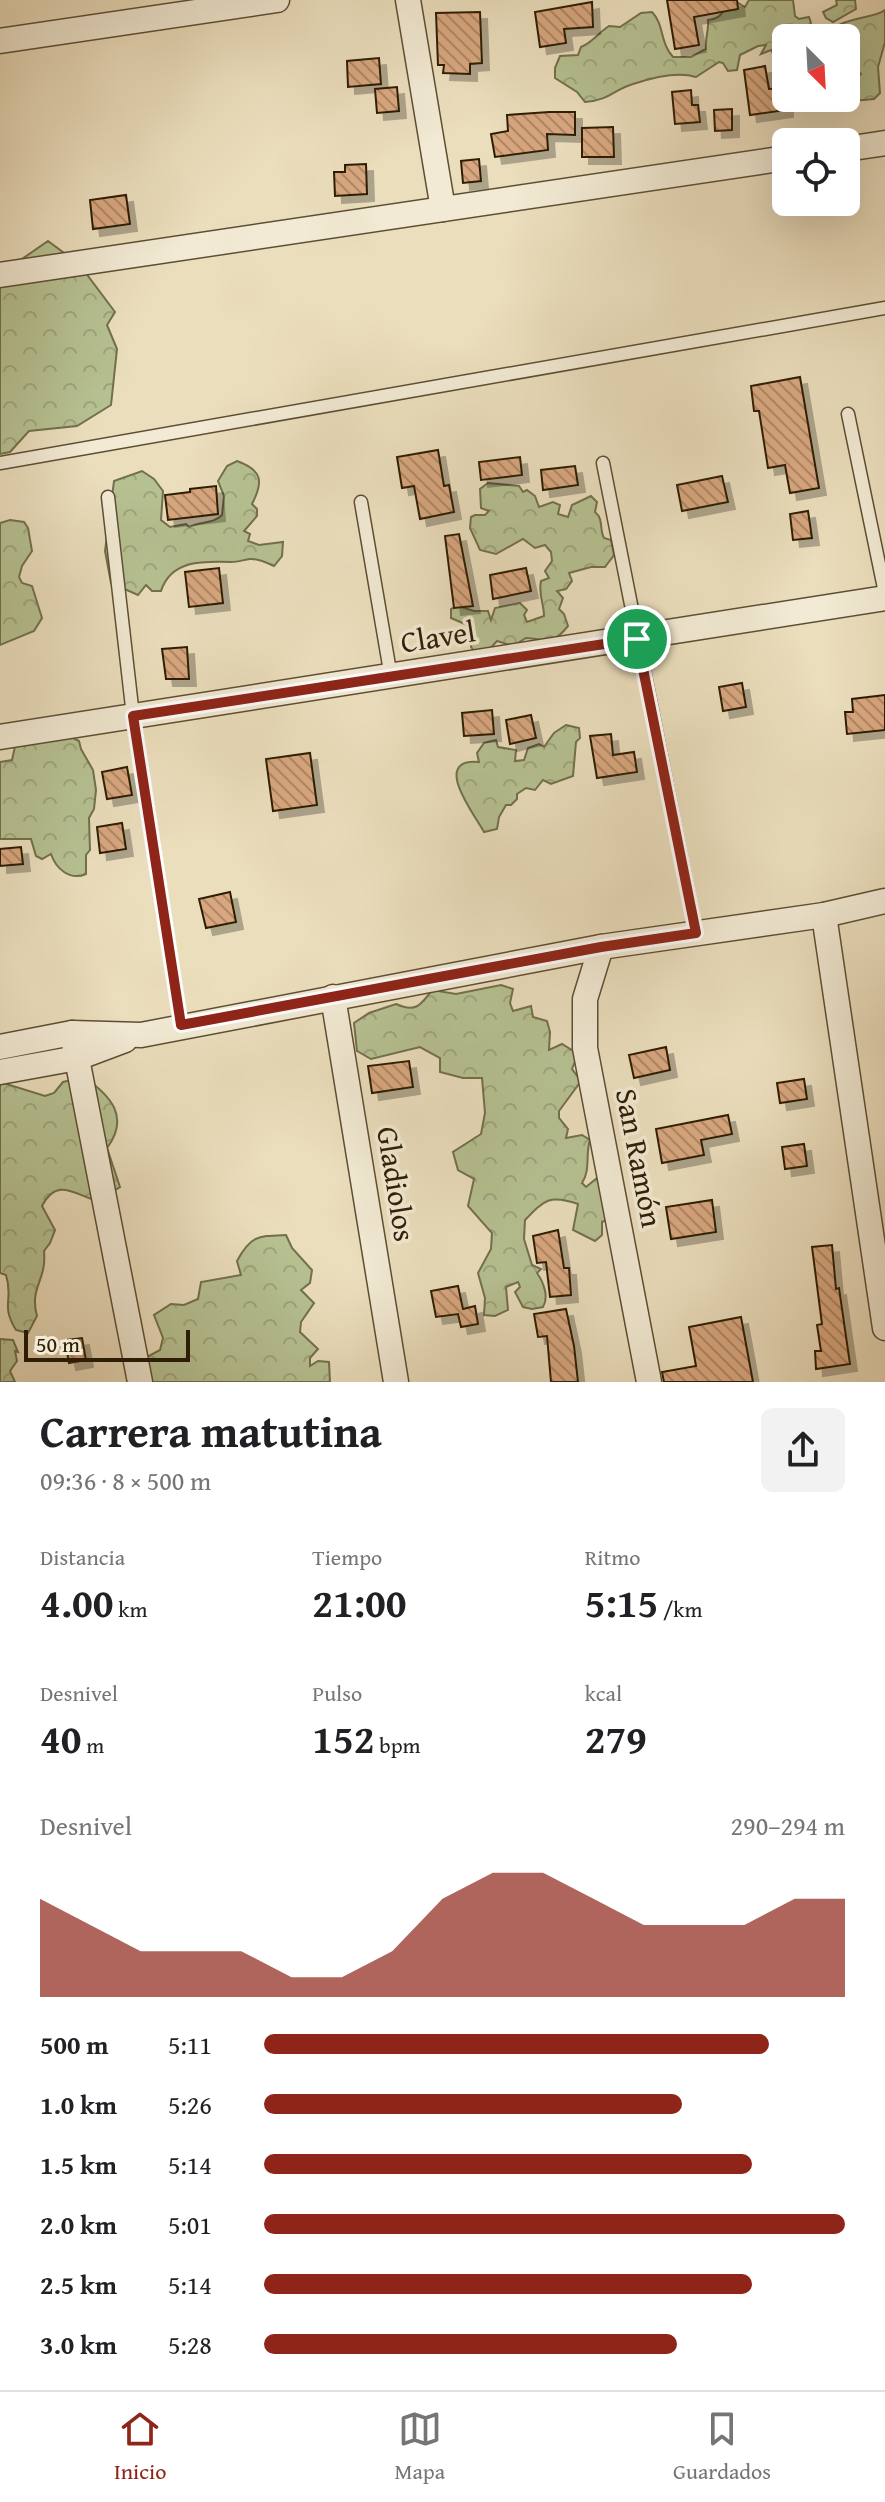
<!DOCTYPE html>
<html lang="es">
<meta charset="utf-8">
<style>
:root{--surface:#fff;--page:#f2f2f2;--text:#202124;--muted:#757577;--line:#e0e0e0;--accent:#8f2418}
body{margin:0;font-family:"Gentium Book Plus",serif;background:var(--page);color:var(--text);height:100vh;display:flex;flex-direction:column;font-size:30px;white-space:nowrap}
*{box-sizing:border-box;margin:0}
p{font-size:26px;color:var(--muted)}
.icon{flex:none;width:44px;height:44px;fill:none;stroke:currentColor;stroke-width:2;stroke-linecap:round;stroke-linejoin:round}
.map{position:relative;height:1382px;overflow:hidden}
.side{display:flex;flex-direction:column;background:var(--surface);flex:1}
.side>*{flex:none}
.needle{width:52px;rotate:156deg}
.buttons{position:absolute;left:772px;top:24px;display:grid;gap:16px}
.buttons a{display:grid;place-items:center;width:88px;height:88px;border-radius:12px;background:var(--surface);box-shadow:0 8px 32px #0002;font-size:40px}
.scale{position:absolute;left:24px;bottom:20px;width:166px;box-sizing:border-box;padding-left:8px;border:4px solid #2e1e06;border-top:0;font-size:22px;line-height:28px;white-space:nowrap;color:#2e1e06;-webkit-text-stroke:6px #f2ead4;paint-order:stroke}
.pin{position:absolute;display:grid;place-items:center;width:68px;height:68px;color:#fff;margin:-34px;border:4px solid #fff;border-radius:50%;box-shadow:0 2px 8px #0007}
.round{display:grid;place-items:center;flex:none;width:84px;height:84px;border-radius:12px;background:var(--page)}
.summary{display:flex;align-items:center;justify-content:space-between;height:136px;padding:0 40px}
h1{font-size:44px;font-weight:700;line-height:60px}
.stats{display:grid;grid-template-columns:repeat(3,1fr);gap:12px;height:136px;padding:8px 40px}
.stats div{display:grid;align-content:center}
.stats b{font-size:40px;font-weight:700}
.stats small{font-size:22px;font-weight:400}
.stats p{font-size:22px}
.chart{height:224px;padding:16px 40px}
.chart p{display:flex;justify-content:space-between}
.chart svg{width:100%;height:144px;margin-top:8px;fill:var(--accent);opacity:.7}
ul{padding:0 40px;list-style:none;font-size:26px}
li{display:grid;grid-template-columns:128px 96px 1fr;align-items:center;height:60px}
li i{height:20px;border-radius:10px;background:var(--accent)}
.tabs{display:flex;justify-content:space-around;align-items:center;height:112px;border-top:2px solid var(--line);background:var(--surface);font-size:22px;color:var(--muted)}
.tabs a{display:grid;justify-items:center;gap:4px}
.tabs .current{color:var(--accent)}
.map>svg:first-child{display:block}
.forest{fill:url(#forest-crowns);stroke:#72704c;stroke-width:2}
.building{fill:url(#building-back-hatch);stroke:#2e1e06;stroke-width:2;filter:url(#shadow)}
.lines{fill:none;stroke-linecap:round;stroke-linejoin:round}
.lane-casing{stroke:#5d4e34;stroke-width:15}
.street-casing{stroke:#5d4e34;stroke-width:27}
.lane{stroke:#f2ead4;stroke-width:12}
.street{stroke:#f2ead4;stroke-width:24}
.route-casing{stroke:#fff;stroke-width:16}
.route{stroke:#8f2418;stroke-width:10}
.labels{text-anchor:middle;stroke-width:7;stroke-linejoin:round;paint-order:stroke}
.street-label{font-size:30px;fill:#2e1e06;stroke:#f2ead4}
</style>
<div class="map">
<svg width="885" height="1382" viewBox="0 0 885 1382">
<defs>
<pattern id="forest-crowns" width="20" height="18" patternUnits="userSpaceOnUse" patternTransform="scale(2)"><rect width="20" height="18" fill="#b6c192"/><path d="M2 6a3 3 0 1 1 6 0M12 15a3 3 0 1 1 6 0" fill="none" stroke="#9da57c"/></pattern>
<pattern id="building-back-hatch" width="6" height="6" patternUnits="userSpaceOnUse" patternTransform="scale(2)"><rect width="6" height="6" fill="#d8a77f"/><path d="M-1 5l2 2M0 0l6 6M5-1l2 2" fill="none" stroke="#b08766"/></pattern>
<filter id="shadow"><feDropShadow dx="7" dy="7" stdDeviation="0" flood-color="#0004"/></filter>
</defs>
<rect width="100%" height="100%" fill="#ebdebd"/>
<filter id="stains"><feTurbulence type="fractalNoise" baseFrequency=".0025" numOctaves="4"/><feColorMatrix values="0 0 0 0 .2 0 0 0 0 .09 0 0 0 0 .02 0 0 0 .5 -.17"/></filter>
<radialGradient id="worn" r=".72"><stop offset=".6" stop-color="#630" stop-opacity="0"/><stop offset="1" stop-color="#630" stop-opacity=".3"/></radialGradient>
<g class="forest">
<path d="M727,0H733L745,7L749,0H793L795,16L799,19L809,17L811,23L803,31L817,36L786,38V70L775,64L776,58L771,50L761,54L766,45L758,46L740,55L737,70L728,71L723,63L719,62L696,77C678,71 651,78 633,84C613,90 610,100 585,102L577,92L555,78V68L560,56L578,55L581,47C593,42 598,33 609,26L620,27L641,13L652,12C664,24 660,43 673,57H691L706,49C705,37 709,31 708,20C722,18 723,13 727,0Z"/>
<polygon points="836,0 855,0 856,9 833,22 826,18 823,12 837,5"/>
<path d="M885,10V42L878,67L880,93L874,99L853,101L847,88L861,74C846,63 846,56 846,38L835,37L839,25C854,17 877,17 885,10Z"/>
<polygon points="48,241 79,264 115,312 107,325 117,349 111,405 77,426 29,431 10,452 0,454 0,282 9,268"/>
<path d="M237,461C262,470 264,481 252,504L257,509V516L244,531L250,534L248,541L259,545L283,542L282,556L274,566C267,563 257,558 250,559C243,560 238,562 231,562C202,561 171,560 161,591H152L146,585L138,595L111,583L105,551L114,481L142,471L154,479L163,491L161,520L170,527L186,524L189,527C201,521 213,524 222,515L224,496L218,481L227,466Z"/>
<path d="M488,483L519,486L523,492L527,490L535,496L539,507L553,502L560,505L558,514L568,517L572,505L591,496L597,502L595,512C604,519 599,529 604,538L611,540L614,555L605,567H591L569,573L572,581L566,589L557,591L563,598L559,609L564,614L568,626C551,647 548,639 526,638L513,646L497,641L487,652H475L471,647L472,627L451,618V609L458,606L474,611H488L491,620L495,608L520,603L527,610L524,615L527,622L544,616C544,603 538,595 541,581L549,578L545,571L552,561L551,552L545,545L535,548L523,539L496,554L480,550L470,528L471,517L475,515H485L489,511L481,508L480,489Z"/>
<polygon points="10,520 24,522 28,528 32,551 22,566 19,577 22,583 32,586 42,618 34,631 0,645 0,523"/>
<path d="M566,725L579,728L580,738L576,742L573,776L551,784L543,780L535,790L526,788L517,794V799L511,805H506L499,817L497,829L484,832C475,815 430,758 479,762L477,753L484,743L496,740L498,747L516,750L515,761L524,760L528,748L539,744L544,747L554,733Z"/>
<path d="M71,737L79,741L81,749L93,770L96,790L94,809L89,818L90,850L86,855V874C70,881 56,869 51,854L42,859L36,856L31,839H0V762L12,760L16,742Z"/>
<path d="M501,985L513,989L510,1003L513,1011L531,1006L533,1017L547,1021L550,1032L549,1050L562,1044L575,1052L576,1059L572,1069L581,1081L559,1111V1118L568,1129L566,1138L582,1135L590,1140C585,1155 591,1169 582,1183L586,1187L597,1178L604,1183L609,1219L602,1222V1235L595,1241L573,1230L578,1204C550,1194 544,1200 525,1220L524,1239L532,1265L541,1269L537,1273C544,1283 549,1297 543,1307L532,1309L523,1307L515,1292L520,1287L518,1282L506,1287L508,1310L495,1316L484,1315L485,1298L478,1273L491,1249L492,1233L468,1206L474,1179L458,1170L453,1152L481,1134L485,1113L482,1078H463L440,1072V1058L420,1047L371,1059L357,1051L354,1023L369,1013L396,1004C416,1013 421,1005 432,990L456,994Z"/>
<path d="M84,1077C111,1096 130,1117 107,1148L120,1187L97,1201C74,1194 57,1177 42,1206L55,1230L50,1243L44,1251C47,1281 29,1287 37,1316L28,1333L16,1330C0,1304 14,1300 6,1275L0,1273V1082L45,1096L54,1093L63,1082Z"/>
<path d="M286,1235L292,1248L312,1270L310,1283L301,1290L314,1303L301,1322L300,1332L318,1349L310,1358V1366L318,1361L329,1362L330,1382H149L145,1358L160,1350L163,1338L154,1315L171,1304L184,1305L198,1299L201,1282L241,1275L237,1261C251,1235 258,1236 286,1235Z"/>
<polygon points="0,1339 13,1340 18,1352 15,1351 17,1361 10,1371 15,1382 0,1382"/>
</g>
<g class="building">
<polygon points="667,0 737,0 738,9 694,17 699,45 675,49"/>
<polygon points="592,2 593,27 564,29 566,43 540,47 535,12"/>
<polygon points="480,12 482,63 470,64 470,74 443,73 444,65 438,65 436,13"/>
<polygon points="379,58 381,84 348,87 347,61"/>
<polygon points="765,66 769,89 786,88 786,110 750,115 744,70"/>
<polygon points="397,87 399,111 377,113 375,89"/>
<polygon points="691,90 692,105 698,105 700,122 675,124 672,92"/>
<polygon points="732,109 732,130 715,131 714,110"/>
<polygon points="549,112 575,112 575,135 547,134 548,150 495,157 491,134 508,131 507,115"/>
<polygon points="613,127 614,157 582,157 582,128"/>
<polygon points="479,159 481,181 463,183 461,161"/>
<polygon points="366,164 367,194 335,196 334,172 345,172 345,165"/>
<polygon points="126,195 130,224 93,229 90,200"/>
<polygon points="800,377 819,488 790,493 785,465 768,468 759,411 754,411 751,386"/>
<polygon points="438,450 444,486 449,485 454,512 420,519 414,486 402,488 397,457"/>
<polygon points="520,457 522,475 481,480 479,462"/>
<polygon points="575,466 578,485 543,490 541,470"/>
<polygon points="722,476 728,502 682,511 677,485"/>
<polygon points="216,486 218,514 168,520 165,495 190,492 190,489"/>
<polygon points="808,511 812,538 793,540 790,514"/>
<polygon points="459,534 473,606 454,608 445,536"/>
<polygon points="219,568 223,603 189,607 185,572"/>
<polygon points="526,568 531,591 493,599 490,575"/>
<polygon points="187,647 189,679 166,679 162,649"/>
<polygon points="742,683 746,707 723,711 719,687"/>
<polygon points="885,695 885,730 847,734 845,712 853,712 852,699"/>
<polygon points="492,710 494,734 464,736 462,713"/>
<polygon points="531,715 536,738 510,744 506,720"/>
<polygon points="611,734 613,755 634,752 637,772 597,778 590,736"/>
<polygon points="310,753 317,805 273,811 266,759"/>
<polygon points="127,767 132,795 107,799 102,772"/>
<polygon points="122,823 126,849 100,853 97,827"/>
<polygon points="21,847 23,864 0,866 0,849"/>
<polygon points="230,892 236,922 206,928 199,899"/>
<polygon points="666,1047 670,1070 634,1078 629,1055"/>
<polygon points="409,1061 413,1087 372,1093 368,1066"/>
<polygon points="804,1079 807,1099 780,1103 777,1083"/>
<polygon points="728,1115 732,1134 701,1140 704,1155 662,1163 656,1129"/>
<polygon points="804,1144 807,1166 785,1169 782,1147"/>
<polygon points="712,1200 716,1232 671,1239 666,1207"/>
<polygon points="558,1230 564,1268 569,1268 571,1295 550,1297 546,1262 537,1263 533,1236"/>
<polygon points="832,1245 836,1289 839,1288 850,1364 816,1369 815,1351 821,1351 817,1325 822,1324 812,1247"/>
<polygon points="458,1286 463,1309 475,1306 478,1324 461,1327 458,1314 436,1317 431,1291"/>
<polygon points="566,1309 574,1346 578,1382 551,1382 547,1336 538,1337 534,1314"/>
<polygon points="741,1317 753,1382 664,1382 662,1372 696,1366 689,1327"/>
<polygon points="82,1338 86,1360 69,1363 65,1340"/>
</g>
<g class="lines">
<defs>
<g id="lane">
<polyline points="848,414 885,593"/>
<polyline points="0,463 885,308"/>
<polyline points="603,463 696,933"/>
<polyline points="108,497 133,716 181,1025"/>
<polyline points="361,502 391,677"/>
</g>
<g id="street">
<polyline points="408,0 443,209"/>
<polyline points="0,41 277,0"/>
<polyline points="846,149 885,143"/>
<polyline points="0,275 786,158"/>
<polyline points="0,737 885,598"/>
<polyline points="824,915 885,1328"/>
<polyline points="601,947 585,999 585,1048 649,1382"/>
<polyline points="333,997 396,1382"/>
<polyline points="72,1033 140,1382"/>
<polyline points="0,1047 72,1033 141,1035 601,947 824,915 885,901"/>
<polyline points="0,1072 77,1058 125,1040"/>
</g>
</defs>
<use href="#lane" class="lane-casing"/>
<use href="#street" class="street-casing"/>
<use href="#lane" class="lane"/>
<use href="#street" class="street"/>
</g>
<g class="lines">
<defs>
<polygon id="route" points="637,639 696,933 601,947 181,1025 133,716"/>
</defs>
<use href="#route" class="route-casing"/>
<use href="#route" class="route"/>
</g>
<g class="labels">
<g class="street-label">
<text transform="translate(438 637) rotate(-9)" y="10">Clavel</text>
<text transform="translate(639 1158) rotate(79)" y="10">San Ramón</text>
<text transform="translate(396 1184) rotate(81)" y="10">Gladiolos</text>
</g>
</g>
<rect width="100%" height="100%" filter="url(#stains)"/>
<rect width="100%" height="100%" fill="url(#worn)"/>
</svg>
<div class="buttons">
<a><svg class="needle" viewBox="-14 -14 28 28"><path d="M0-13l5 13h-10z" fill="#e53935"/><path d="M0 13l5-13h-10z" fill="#757577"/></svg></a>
<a><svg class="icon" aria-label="locate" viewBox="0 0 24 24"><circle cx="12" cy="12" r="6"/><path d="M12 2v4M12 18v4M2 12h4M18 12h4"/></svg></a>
</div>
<div class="scale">50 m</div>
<div class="pin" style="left:637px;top:639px;background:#1e9e55"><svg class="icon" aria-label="arrive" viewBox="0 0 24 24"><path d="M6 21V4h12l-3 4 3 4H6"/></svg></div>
</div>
<section class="side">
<div class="summary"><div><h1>Carrera matutina</h1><p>09:36 · 8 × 500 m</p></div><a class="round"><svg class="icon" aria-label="share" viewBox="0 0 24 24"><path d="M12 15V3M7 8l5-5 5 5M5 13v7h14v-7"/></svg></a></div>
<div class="stats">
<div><p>Distancia</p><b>4.00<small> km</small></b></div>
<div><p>Tiempo</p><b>21:00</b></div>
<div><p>Ritmo</p><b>5:15<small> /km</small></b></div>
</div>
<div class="stats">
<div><p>Desnivel</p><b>40<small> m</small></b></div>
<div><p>Pulso</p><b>152<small> bpm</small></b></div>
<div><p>kcal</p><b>279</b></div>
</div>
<div class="chart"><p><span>Desnivel</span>290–294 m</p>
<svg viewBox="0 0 160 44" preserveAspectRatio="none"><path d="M0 44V14L10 22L20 30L30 30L40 30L50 38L60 38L70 30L80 14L90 6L100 6L110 14L120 22L130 22L140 22L150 14L160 14V44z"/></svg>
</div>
<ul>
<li><b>500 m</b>5:11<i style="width:87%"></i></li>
<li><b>1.0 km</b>5:26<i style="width:72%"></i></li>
<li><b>1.5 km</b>5:14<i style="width:84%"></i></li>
<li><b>2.0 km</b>5:01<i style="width:100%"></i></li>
<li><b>2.5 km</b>5:14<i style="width:84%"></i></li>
<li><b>3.0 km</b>5:28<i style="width:71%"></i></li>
</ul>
</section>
<nav class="tabs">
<a class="current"><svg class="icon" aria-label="home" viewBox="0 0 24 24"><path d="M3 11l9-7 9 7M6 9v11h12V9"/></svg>Inicio</a>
<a><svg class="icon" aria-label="map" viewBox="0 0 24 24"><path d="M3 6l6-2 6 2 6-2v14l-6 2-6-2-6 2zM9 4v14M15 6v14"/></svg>Mapa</a>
<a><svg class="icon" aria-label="saved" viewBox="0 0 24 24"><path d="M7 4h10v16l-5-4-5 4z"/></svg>Guardados</a>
</nav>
